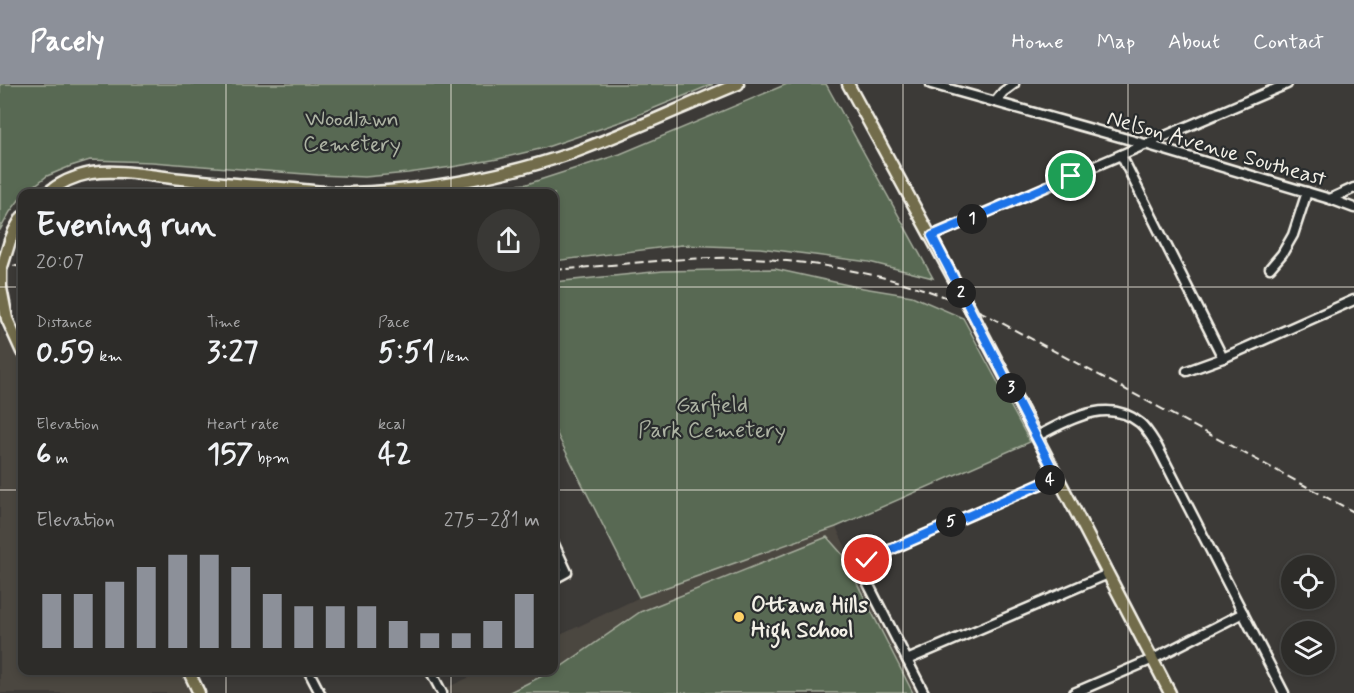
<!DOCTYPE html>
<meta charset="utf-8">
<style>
:root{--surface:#2d2c29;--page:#393835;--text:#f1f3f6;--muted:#a7a7a8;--line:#484846;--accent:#8c9099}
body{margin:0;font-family:Mynerve,sans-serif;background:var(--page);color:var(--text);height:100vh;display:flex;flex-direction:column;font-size:22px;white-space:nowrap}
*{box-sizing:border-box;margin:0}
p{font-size:20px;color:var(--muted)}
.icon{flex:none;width:33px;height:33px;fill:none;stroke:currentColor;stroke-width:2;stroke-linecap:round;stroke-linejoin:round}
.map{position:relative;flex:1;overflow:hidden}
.details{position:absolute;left:18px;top:105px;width:540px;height:486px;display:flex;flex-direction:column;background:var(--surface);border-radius:12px;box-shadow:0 3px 9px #0003,0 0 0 2px var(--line)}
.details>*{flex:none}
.fabs{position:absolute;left:1281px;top:471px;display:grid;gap:12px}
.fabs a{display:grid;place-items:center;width:54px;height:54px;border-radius:50%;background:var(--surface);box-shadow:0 3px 9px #0003,0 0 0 2px var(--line);font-size:30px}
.pin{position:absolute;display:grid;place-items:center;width:51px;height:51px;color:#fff;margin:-26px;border:3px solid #fff;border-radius:50%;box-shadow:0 2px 6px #0007}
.km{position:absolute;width:30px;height:30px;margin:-15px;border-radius:50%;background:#222;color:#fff;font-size:16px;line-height:30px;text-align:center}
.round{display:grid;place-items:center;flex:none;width:63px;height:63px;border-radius:32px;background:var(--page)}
.overview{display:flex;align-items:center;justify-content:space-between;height:102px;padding:0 18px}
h1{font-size:33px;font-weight:700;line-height:45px}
.metrics{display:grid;grid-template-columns:repeat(3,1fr);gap:9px;height:102px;padding:6px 18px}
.metrics div{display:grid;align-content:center}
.metrics b{font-size:30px;font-weight:700}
.metrics small{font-size:16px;font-weight:400}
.metrics p{font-size:16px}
.chart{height:168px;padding:12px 18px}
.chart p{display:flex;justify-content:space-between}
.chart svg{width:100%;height:108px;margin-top:6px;stroke:var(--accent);stroke-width:6}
header{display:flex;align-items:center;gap:36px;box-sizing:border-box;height:84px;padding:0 30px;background:var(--accent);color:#fff}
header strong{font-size:28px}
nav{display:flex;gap:33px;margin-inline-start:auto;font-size:21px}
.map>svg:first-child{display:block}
.built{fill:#4b4640}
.green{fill:#586952;stroke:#a6ad9d;stroke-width:1.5}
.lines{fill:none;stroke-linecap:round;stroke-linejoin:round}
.minor-casing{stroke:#f4f1e8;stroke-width:13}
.major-casing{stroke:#f4f1e8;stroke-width:15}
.minor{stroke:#2a2d2e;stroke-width:8}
.major{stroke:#726c4b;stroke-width:10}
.rail{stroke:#f4f1e8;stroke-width:2;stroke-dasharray:9 4.5;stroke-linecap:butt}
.major-bridge-casing{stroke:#f4f1e8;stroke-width:15;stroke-linecap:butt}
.major-bridge{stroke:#726c4b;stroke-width:10}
.route-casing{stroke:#fff;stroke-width:12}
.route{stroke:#1a73e8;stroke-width:8}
.grid{fill:none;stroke:#f4f1e8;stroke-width:1.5;stroke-opacity:0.55}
.poi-dot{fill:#ffd166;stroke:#2a2d2e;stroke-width:2}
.labels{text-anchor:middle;stroke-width:4.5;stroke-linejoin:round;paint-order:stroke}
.park-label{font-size:22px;fill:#aeb4a4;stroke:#2a2d2e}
.street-label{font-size:22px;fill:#f4f1e8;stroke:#2a2d2e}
.poi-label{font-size:22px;font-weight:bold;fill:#f4f1e8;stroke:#2a2d2e;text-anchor:start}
</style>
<header>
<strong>Pacely</strong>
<nav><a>Home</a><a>Map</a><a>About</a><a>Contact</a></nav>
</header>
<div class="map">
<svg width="1354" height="609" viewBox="0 0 1354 609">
<rect width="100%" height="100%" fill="#3c3a37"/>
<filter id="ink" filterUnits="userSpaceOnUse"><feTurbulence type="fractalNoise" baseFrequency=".0167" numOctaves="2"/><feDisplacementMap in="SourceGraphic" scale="12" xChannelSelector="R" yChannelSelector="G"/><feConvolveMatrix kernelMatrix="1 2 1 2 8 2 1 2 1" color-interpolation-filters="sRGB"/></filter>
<g filter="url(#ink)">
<g class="built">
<polygon points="0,242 22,282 22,586 181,587 193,609 0,609"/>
<polygon points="836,443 854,481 922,609 449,609 446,604 483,587 554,586 554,554 640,513"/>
</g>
<g class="green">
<polygon points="0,0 713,0 623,37 544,64 498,75 452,83 408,89 365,93 318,91 152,78 90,76 71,82 47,92 25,109 22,110 22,112 10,128 0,146"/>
<polygon points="787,0 826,0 933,194 869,178 760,164 682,161 554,177 554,110 413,110 527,100 620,70"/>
<polygon points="775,185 857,203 912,212 963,234 1030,358 836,443 639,513 554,344 554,198 663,187"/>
<polygon points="827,453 842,470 913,609 508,609 562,582 640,528"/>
</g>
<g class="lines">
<defs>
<g id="minor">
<polyline points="931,0 1145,60 1330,115 1354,124"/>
<polyline points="996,17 1003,8 1014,0"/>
<polyline points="1121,71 1223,274"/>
<polyline points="1330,115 1354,104"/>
<polyline points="931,152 1287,0"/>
<polyline points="1270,184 1282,170 1293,151 1307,108"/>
<polyline points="1187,287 1223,274 1354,216"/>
<path d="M1037,352C1068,337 1107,312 1140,339C1147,345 1152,354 1157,362L1284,609"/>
<polyline points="554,460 567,488 554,495"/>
<polyline points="907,576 1108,490"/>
<polyline points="308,586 320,609"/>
<polyline points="430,586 442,609"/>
<polyline points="924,609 858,480 1057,393"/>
<polyline points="1074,609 1153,575 1243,529"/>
</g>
<g id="major">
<polyline points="848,0 969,223 1170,609"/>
<path d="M46,110C59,99 75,92 91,89C118,85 146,91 172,94C213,98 253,102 294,105C312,107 330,109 348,109C425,107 502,93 575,68C630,48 684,22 738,0"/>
<polyline points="10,157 14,147 22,133"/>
<polyline points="1,204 7,235 22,268"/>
<polyline points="188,586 199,609"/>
</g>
</defs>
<use href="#minor" class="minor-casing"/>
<use href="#major" class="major-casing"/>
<use href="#minor" class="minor"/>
<use href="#major" class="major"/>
<g class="rail">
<polyline points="0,179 22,183"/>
<path d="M554,186C619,181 684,172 750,174C762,174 775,176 787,177C855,184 923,200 985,230L1354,428"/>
</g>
<defs>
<polyline id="major-bridge" points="1,204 1,186 10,157"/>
</defs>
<use href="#major-bridge" class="major-bridge-casing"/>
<use href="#major-bridge" class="major-bridge"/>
</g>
</g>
<g class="lines" filter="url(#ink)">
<defs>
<polyline id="route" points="867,476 1057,393 932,152 1071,92"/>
</defs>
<use href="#route" class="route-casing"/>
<use href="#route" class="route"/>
</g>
<path class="grid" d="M226,0V110M451,0V110M677,0V609M903,0V609M1128,0V609M0,203H22M554,203H1354M0,406H22M554,406H1354M226,586V609M451,586V609"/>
<circle class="poi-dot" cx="739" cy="533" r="6"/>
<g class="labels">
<g class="park-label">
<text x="352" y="42">Woodlawn<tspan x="352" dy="25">Cemetery</tspan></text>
<text x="712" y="328">Garfield<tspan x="712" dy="25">Park Cemetery</tspan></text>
</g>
<g class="street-label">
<text transform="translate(1217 63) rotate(16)" y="8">Nelson Avenue Southeast</text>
</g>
<g class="poi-label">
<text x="751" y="528">Ottawa Hills<tspan x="751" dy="25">High School</tspan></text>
</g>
</g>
</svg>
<div class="fabs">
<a><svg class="icon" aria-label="locate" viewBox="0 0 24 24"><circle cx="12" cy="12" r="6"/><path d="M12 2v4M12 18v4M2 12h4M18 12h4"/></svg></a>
<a><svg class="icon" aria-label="layers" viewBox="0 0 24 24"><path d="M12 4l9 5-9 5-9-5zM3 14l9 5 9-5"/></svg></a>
</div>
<div class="pin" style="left:1071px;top:92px;background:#1e9e55"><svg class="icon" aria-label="arrive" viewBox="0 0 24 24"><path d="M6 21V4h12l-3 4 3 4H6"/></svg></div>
<div class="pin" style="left:867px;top:476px;background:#d93025"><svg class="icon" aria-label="check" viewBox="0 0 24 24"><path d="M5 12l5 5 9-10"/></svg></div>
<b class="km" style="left:972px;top:135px">1</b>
<b class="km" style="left:961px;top:209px">2</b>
<b class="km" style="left:1011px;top:304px">3</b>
<b class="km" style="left:1050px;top:396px">4</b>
<b class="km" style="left:951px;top:438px">5</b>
<section class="details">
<div class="overview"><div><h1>Evening run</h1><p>20:07</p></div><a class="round"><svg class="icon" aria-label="share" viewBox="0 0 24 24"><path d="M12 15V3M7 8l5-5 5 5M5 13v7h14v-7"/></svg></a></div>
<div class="metrics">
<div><p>Distance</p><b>0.59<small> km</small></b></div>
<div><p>Time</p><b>3:27</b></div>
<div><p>Pace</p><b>5:51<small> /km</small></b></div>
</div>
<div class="metrics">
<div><p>Elevation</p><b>6<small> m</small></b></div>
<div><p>Heart rate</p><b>157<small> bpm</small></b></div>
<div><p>kcal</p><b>42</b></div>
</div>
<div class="chart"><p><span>Elevation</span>275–281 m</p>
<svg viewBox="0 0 160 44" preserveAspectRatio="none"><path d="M5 44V22M15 44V22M25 44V17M35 44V11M45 44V6M55 44V6M65 44V11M75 44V22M85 44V27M95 44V27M105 44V27M115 44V33M125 44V38M135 44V38M145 44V33M155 44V22"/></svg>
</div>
</section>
</div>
